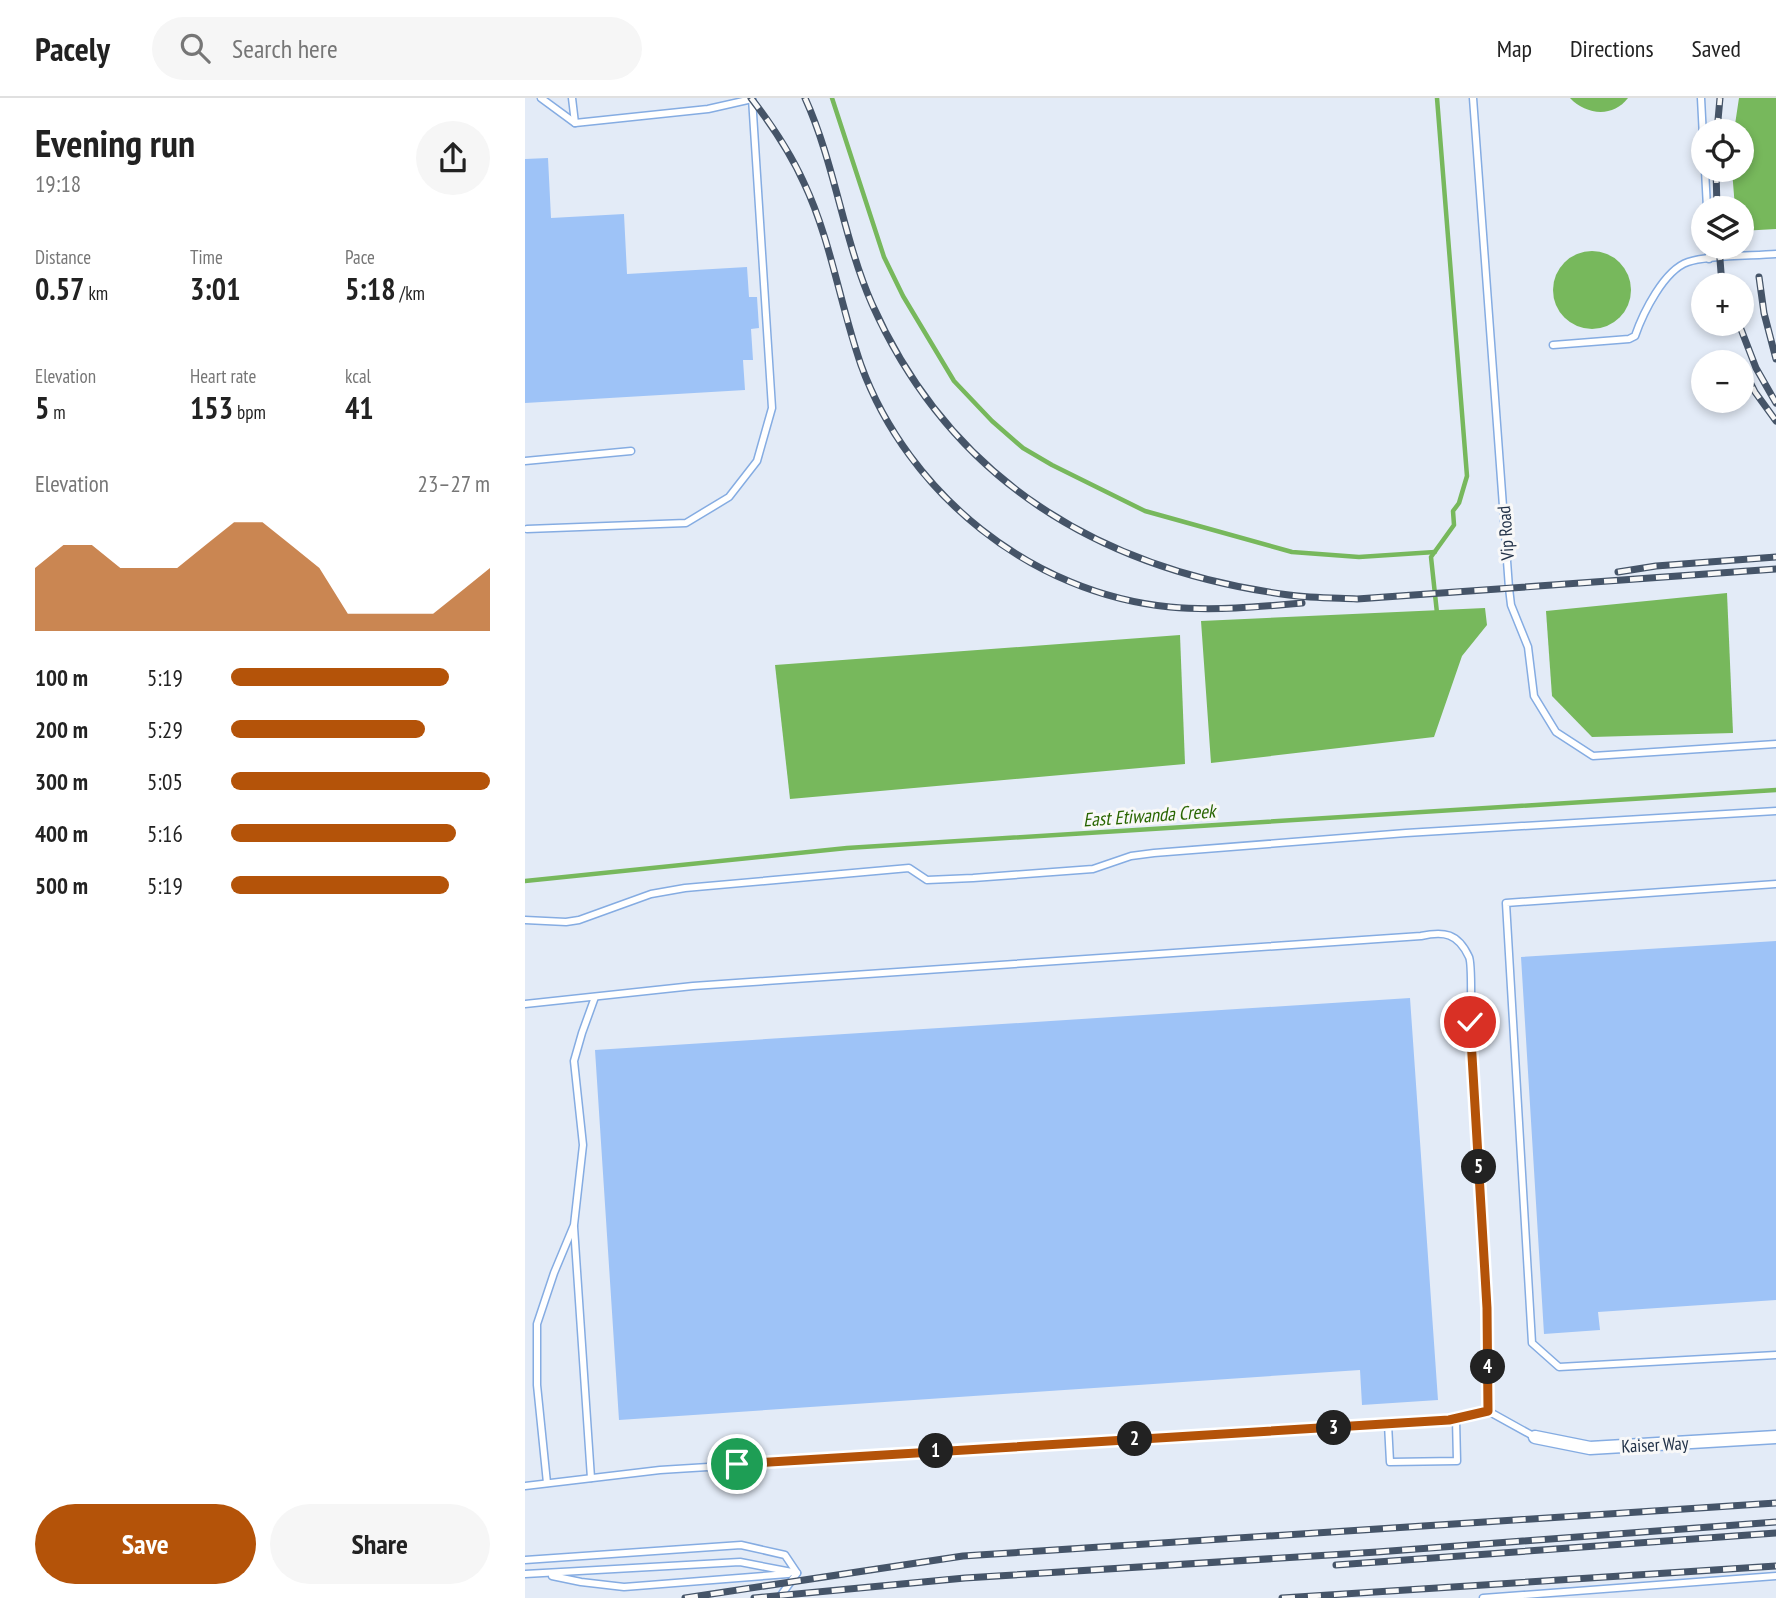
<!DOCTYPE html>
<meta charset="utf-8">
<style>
:root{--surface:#fff;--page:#f6f6f6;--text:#222;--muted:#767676;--line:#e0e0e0;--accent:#b45309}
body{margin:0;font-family:"PT Sans Narrow",sans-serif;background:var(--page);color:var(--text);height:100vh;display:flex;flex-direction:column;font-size:26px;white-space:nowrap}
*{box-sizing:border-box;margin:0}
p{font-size:23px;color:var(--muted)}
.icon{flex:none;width:38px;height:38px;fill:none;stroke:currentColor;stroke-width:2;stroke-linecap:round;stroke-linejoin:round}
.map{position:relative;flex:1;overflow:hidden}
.sheet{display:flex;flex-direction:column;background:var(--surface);width:525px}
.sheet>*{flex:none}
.tools{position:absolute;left:1166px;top:21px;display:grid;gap:14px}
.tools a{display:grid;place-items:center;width:63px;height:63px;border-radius:50%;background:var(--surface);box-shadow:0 4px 10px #0003;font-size:35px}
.pin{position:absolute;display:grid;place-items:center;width:60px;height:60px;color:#fff;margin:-30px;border:4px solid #fff;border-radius:50%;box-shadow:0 2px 7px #0007}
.km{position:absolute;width:35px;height:35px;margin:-18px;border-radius:50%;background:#222;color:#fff;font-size:19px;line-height:35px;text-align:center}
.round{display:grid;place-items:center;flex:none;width:74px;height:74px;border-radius:37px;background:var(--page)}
.headline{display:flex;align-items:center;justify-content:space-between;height:119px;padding:0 35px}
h1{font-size:38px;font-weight:700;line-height:52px}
.metrics{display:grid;grid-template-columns:repeat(3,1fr);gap:10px;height:119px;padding:7px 35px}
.metrics div{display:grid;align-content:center}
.metrics b{font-size:30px;font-weight:700}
.metrics small{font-size:19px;font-weight:400}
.metrics p{font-size:19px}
.chart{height:196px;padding:14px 35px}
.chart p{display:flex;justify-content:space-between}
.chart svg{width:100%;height:126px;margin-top:7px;fill:var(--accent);opacity:.7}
.cta{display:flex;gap:14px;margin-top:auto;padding:14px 35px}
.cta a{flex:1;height:80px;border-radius:42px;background:var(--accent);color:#fff;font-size:28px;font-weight:700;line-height:80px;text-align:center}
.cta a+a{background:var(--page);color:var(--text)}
ul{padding:0 35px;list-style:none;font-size:23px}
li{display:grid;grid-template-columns:112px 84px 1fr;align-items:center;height:52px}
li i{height:18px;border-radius:9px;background:var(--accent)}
header{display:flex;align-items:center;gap:42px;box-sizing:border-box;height:98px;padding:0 35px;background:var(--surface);border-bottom:2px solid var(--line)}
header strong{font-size:33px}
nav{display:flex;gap:38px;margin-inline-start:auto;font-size:24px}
.search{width:490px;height:63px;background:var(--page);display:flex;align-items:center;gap:18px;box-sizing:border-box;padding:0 24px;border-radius:38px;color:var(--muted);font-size:26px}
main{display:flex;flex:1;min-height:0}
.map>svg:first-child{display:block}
.water{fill:#77b85c}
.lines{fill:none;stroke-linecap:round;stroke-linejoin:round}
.stream{stroke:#77b85c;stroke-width:4.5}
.building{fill:#9ec3f7}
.lane-casing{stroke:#85ace2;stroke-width:9}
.street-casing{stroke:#85ace2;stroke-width:15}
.lane{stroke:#fff;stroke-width:6}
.street{stroke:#fff;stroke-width:12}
.rail-casing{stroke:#455468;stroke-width:7}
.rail{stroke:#f8f8f8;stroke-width:4.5;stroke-dasharray:13;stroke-linecap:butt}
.route-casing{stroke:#fff;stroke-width:14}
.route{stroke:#b45309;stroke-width:9}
.labels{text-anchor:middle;stroke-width:6;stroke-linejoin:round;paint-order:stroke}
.street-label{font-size:18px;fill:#223248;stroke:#f8f8f8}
.water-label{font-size:19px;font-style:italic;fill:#286500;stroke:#f8f8f8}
</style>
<header>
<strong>Pacely</strong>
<div class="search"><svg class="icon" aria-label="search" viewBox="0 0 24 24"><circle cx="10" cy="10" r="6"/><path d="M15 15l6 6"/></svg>Search here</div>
<nav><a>Map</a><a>Directions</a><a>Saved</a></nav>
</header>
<main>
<section class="sheet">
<div class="headline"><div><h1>Evening run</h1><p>19:18</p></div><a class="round"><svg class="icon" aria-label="share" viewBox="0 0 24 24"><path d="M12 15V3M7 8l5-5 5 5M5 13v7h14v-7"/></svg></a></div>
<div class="metrics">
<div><p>Distance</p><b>0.57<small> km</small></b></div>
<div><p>Time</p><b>3:01</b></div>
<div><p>Pace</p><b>5:18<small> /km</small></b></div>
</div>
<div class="metrics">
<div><p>Elevation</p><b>5<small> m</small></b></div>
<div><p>Heart rate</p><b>153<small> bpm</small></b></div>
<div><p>kcal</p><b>41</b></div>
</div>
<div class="chart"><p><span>Elevation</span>23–27 m</p>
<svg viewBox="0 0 160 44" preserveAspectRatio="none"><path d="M0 44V22L10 14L20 14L30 22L40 22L50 22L60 14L70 6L80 6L90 14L100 22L110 38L120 38L130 38L140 38L150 30L160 22V44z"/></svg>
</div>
<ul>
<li><b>100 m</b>5:19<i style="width:84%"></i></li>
<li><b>200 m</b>5:29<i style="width:75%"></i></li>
<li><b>300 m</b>5:05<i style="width:100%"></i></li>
<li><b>400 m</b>5:16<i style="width:87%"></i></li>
<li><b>500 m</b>5:19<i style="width:84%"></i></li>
</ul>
<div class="cta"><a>Save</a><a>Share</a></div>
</section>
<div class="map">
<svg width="1251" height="1500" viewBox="0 0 1251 1500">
<rect width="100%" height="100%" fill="#e3ebf7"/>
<g class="water">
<path d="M1045,0H1103C1088,20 1061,17 1045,0Z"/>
<polygon points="1214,0 1251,0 1251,131 1216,133 1216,110 1210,110 1207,72 1216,72 1216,33 1209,33"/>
<circle cx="1067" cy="192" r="39"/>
<polygon points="1202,495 1208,635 1067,639 1027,598 1021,513"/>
<polygon points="960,510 962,527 937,558 909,639 686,665 676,523"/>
<polygon points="655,537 660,666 265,701 250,567"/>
</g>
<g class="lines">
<g class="stream">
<polyline points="307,0 359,159 378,198 429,283 467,323 498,350 527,367 620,413 767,454 834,459 910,454"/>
<polyline points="912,515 906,459 929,427 928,413 934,405 942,378 912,0"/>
<polyline points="0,783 322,750 1251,692"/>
</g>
</g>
<g class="building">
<polygon points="23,60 26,120 99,116 102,176 222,169 224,199 232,199 234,230 226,231 228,262 218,262 220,292 0,305 0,61"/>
<polygon points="1251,843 1251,1202 1073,1214 1075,1232 1019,1236 996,859"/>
<polygon points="885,900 913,1302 837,1307 835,1272 94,1322 70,952"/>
</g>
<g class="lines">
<defs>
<g id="lane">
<polyline points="16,0 50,25 183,11 227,1"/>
<polyline points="47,0 50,25"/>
<polyline points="948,0 984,490 986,507 1003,549 1009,598 1031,634 1068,658 1251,646"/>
<polyline points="1176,0 1178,39"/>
<polyline points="1180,72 1182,110"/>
<polyline points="1184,149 1184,161"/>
<path d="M1028,247L1104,241L1110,238C1118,215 1139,172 1163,164C1183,157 1228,158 1251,156"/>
<polyline points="0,363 106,353"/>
<polyline points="2,431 161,425 204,399 232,363 247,310 227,0"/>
<polyline points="1251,786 981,805 1007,1245 1034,1269 1251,1257"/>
<polyline points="0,822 41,824 54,822 126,796 160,790 384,770 402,782 448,780 568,771 606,758 629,755 881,735 1251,713"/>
<path d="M0,906L168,888L896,838C919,833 933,835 944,859C948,867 945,924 946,939C954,1063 962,1188 963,1313L1010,1339"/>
<polyline points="49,1129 66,1380"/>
<polyline points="863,1326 865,1364 932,1363 931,1321"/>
<polyline points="22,1385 12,1287 12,1226 29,1175 49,1127 58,1047 49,963 57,935 70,899"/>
<polyline points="0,1388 135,1372 924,1322 963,1313"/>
<polyline points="0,1462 216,1447 260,1457 272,1475 254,1500"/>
<polyline points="0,1476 215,1464 272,1475"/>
<polyline points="27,1478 56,1484 99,1489 263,1476"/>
<polyline points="958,1500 1251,1478"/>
</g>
<polyline id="street" points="1010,1339 1065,1350 1251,1339"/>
</defs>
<use href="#lane" class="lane-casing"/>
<use href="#street" class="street-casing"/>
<use href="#lane" class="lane"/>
<use href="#street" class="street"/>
<defs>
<g id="rail">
<path d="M226,0C246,26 265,54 279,85C306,142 315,207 336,267C383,396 507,496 645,509C688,513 733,509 777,505"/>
<path d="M280,0C310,66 318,140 347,206C426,383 576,472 764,497C786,500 810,500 832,501L1251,471"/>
<polyline points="1192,33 1195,0"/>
<polyline points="1191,72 1192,110"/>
<polyline points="1194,149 1197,187"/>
<polyline points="1234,179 1239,215 1251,261"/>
<polyline points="1214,226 1231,270 1251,305"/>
<polyline points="1216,266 1230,294 1251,323"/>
<polyline points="1093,474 1131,468 1251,459"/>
<polyline points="811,1467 1251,1435"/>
<polyline points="160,1500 438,1458 1251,1405"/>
<polyline points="229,1500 440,1480 852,1454 1251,1424"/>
<polyline points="757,1500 1251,1468"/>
</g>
</defs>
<use href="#rail" class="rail-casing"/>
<use href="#rail" class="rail"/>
</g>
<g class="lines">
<defs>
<polyline id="route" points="212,1366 924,1322 963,1313 962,1210 945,924"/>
</defs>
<use href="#route" class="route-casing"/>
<use href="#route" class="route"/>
</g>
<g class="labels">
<g class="street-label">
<text transform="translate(981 435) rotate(-94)" y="6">Vip Road</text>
<text transform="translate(1130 1347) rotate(-3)" y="6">Kaiser Way</text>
</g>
<g class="water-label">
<text transform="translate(624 717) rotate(-4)" y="7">East Etiwanda Creek</text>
</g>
</g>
</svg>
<div class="tools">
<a><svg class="icon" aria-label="locate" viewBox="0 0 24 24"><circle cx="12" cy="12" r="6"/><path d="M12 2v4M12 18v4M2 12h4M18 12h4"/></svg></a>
<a><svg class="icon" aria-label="layers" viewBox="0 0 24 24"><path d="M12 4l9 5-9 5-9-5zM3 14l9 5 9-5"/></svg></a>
<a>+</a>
<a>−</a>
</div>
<div class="pin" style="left:212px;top:1366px;background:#1e9e55"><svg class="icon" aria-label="arrive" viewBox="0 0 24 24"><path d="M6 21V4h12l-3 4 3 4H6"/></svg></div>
<div class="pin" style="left:945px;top:924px;background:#d93025"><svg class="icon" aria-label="check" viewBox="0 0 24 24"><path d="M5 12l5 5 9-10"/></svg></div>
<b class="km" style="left:411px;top:1353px">1</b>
<b class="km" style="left:610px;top:1341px">2</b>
<b class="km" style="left:809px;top:1330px">3</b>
<b class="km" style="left:963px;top:1269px">4</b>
<b class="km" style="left:954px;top:1069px">5</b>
</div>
</main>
